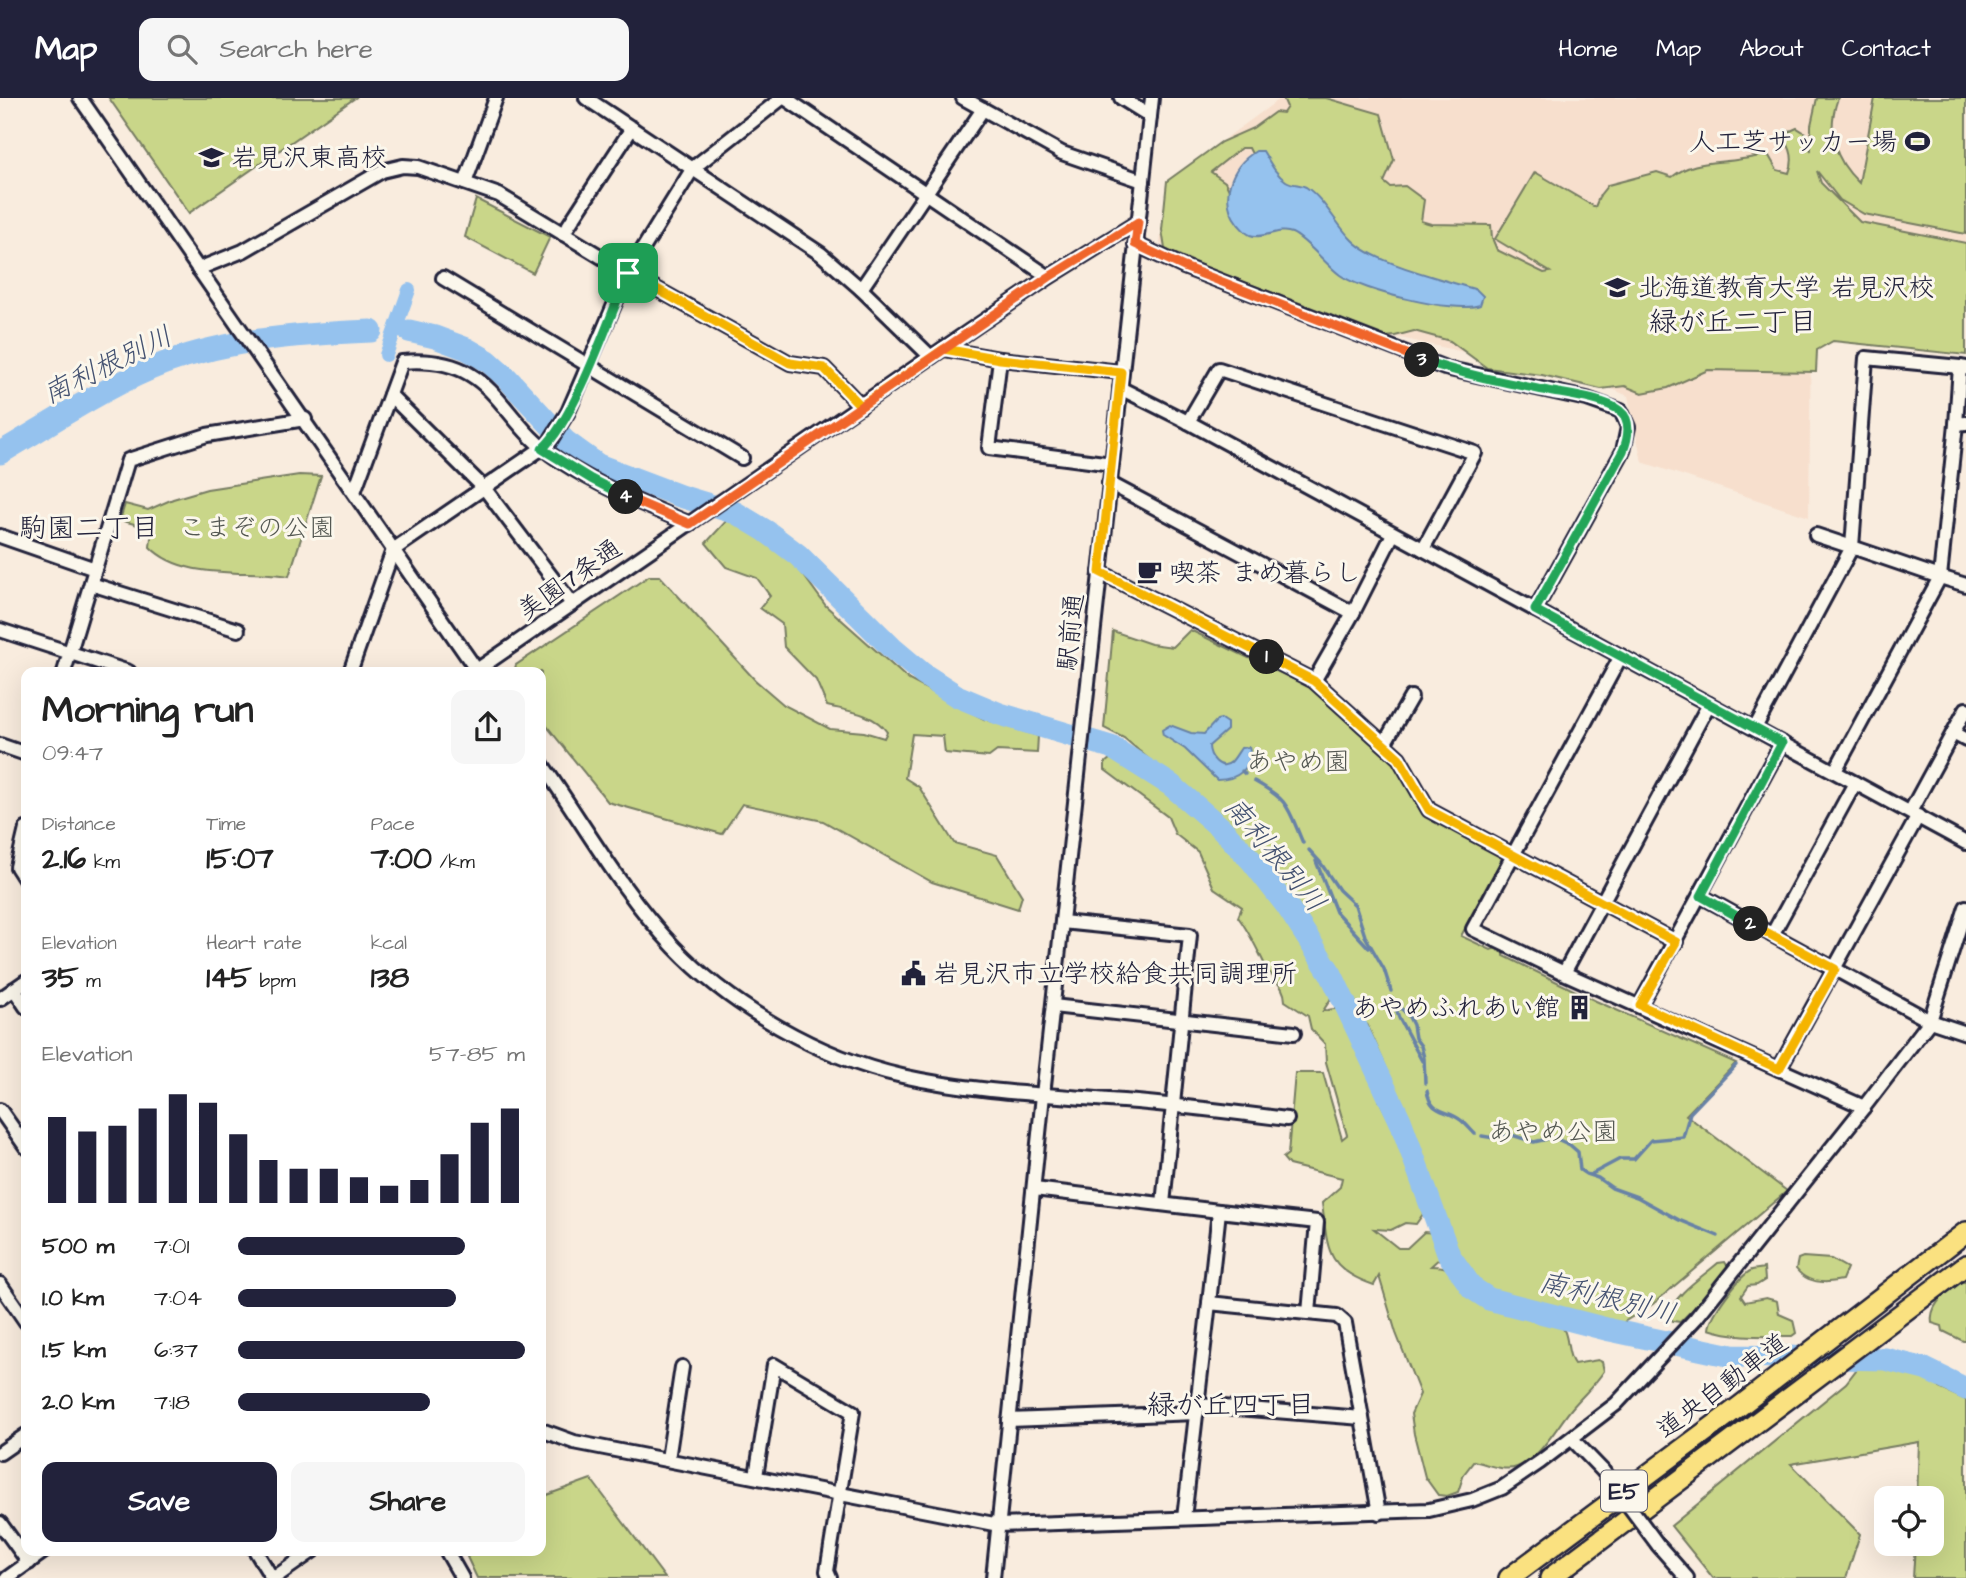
<!DOCTYPE html>
<meta charset="utf-8">
<style>
:root{--surface:#fff;--page:#f6f6f6;--text:#222;--muted:#767676;--accent:#22223b}
body{margin:0;font-family:"Architects Daughter","Klee One",sans-serif;background:var(--page);color:var(--text);height:100vh;display:flex;flex-direction:column;font-size:26px;white-space:nowrap}
*{box-sizing:border-box;margin:0}
p{font-size:23px;color:var(--muted)}
.icon{flex:none;width:38px;height:38px;fill:none;stroke:currentColor;stroke-width:2;stroke-linecap:round;stroke-linejoin:round}
.map{position:relative;flex:1;overflow:hidden}
.details{position:absolute;left:21px;top:569px;width:525px;height:889px;display:flex;flex-direction:column;background:var(--surface);border-radius:14px;box-shadow:0 7px 28px #0002}
.details>*{flex:none}
.buttons{position:absolute;left:1874px;top:1388px;display:grid;gap:14px}
.buttons a{display:grid;place-items:center;width:70px;height:70px;border-radius:14px;background:var(--surface);box-shadow:0 7px 28px #0002;font-size:35px}
.pin{position:absolute;display:grid;place-items:center;width:60px;height:60px;color:#fff;margin:-30px;border-radius:14px;box-shadow:0 4px 10px #0006}
.km{position:absolute;width:35px;height:35px;margin:-18px;border-radius:50%;background:#222;color:#fff;font-size:19px;line-height:35px;text-align:center}
.round{display:grid;place-items:center;flex:none;width:74px;height:74px;border-radius:14px;background:var(--page)}
.headline{display:flex;align-items:center;justify-content:space-between;height:119px;padding:0 21px}
h1{font-size:38px;font-weight:800;line-height:52px}
.figures{display:grid;grid-template-columns:repeat(3,1fr);gap:10px;height:119px;padding:7px 21px}
.figures div{display:grid;align-content:center}
.figures b{font-size:30px;font-weight:800}
.figures small{font-size:19px;font-weight:400}
.figures p{font-size:19px}
.chart{height:196px;padding:14px 21px}
.chart p{display:flex;justify-content:space-between}
.chart svg{width:100%;height:126px;margin-top:7px;stroke:var(--accent);stroke-width:6}
.cta{display:flex;gap:14px;margin-top:auto;padding:14px 21px}
.cta a{flex:1;height:80px;border-radius:14px;background:var(--accent);color:#fff;font-size:28px;font-weight:800;line-height:80px;text-align:center}
.cta a+a{background:var(--page);color:var(--text)}
ul{padding:0 21px;list-style:none;font-size:23px}
li{display:grid;grid-template-columns:112px 84px 1fr;align-items:center;height:52px}
li i{height:18px;border-radius:9px;background:var(--accent)}
header{display:flex;align-items:center;gap:42px;box-sizing:border-box;height:98px;padding:0 35px;background:var(--accent);color:#fff}
header strong{font-size:33px}
nav{display:flex;gap:38px;margin-inline-start:auto;font-size:24px}
.search{width:490px;height:63px;background:var(--page);display:flex;align-items:center;gap:18px;box-sizing:border-box;padding:0 24px;border-radius:14px;color:var(--muted);font-size:26px}
.map>svg:first-child{display:block}
.built{fill:#f7dfcd}
.green{fill:#c9d689;stroke:#767c62;stroke-width:2;fill-rule:evenodd}
.water{fill:#95c2ee;stroke:#6782a6;stroke-width:2}
.lines{fill:none;stroke-linecap:round;stroke-linejoin:round}
.stream{stroke:#6782a6;stroke-width:3.5}
.canal{stroke:#95c2ee;stroke-width:14}
.river{stroke:#95c2ee;stroke-width:23}
.minor-casing{stroke:#22223b;stroke-width:18}
.highway-casing{stroke:#22223b;stroke-width:24}
.minor{stroke:#fbf7ec;stroke-width:12}
.highway{stroke:#fae180;stroke-width:19}
.minor-bridge-casing{stroke:#22223b;stroke-width:18;stroke-linecap:butt}
.minor-bridge{stroke:#fbf7ec;stroke-width:12}
.split-1-casing{stroke:#fff;stroke-width:14}
.split-2-casing{stroke:#fff;stroke-width:14}
.split-3-casing{stroke:#fff;stroke-width:14}
.split-4-casing{stroke:#fff;stroke-width:14}
.split-5-casing{stroke:#fff;stroke-width:14}
.split-1{stroke:#f5b400;stroke-width:9}
.split-2{stroke:#f5b400;stroke-width:9}
.split-3{stroke:#22a559;stroke-width:9}
.split-4{stroke:#f0652b;stroke-width:9}
.split-5{stroke:#22a559;stroke-width:9}
.labels{text-anchor:middle;stroke-width:6;stroke-linejoin:round;paint-order:stroke}
.shield{fill:#fbf7ec;stroke:#636270;stroke-width:2}
.shield-label{font-size:24px;font-weight:bold;fill:#22223b}
.poi-label{font-size:26px;fill:#22223b;stroke:#fbf7ec;text-anchor:start}
.park-label{font-size:26px;fill:#545852;stroke:#fbf7ec}
.street-label{font-size:26px;fill:#22223b;stroke:#fbf7ec}
.neighbourhood-label{font-size:28px;fill:#22223b;stroke:#fbf7ec}
.water-label{font-size:28px;font-style:italic;fill:#445271;stroke:#fbf7ec}
</style>
<header>
<strong>Map</strong>
<div class="search"><svg class="icon" aria-label="search" viewBox="0 0 24 24"><circle cx="10" cy="10" r="6"/><path d="M15 15l6 6"/></svg>Search here</div>
<nav><a>Home</a><a>Map</a><a>About</a><a>Contact</a></nav>
</header>
<div class="map">
<svg width="1966" height="1480" viewBox="0 0 1966 1480">
<rect width="100%" height="100%" fill="#f9ecde"/>
<filter id="ink" filterUnits="userSpaceOnUse"><feTurbulence type="fractalNoise" baseFrequency=".0143" numOctaves="2"/><feDisplacementMap in="SourceGraphic" scale="14" xChannelSelector="R" yChannelSelector="G"/><feConvolveMatrix kernelMatrix="1 2 1 2 8 2 1 2 1" color-interpolation-filters="sRGB"/></filter>
<g filter="url(#ink)">
<polygon class="built" points="1281,0 1966,0 1966,247 1811,233 1809,419 1642,364 1628,298 1594,283 1392,238 1160,146 1167,83"/>
<g class="green">
<polygon points="109,0 355,0 189,115"/>
<path d="M1283,0H1326L1381,16L1394,62L1384,84L1390,89L1405,88L1424,102L1421,123L1431,126L1491,127L1492,140L1497,152L1544,175L1550,174L1495,141L1535,74L1595,109L1600,97L1608,87L1657,74L1672,79C1693,62 1716,66 1742,61C1752,60 1759,57 1769,58L1777,72L1789,75C1794,63 1792,52 1785,42L1788,34L1797,30L1805,35L1811,53V27L1817,0H1838C1826,34 1834,61 1859,85L1875,0H1966V136L1864,116L1840,102L1817,73L1821,85L1860,124L1966,145V257L1833,243L1817,252L1816,274L1708,272L1668,290L1642,295L1625,288L1601,291L1542,277L1487,270L1450,243L1414,233L1395,238L1376,240L1276,196L1214,173L1165,151L1162,132L1167,83L1221,44L1253,30L1275,14L1283,15L1287,9ZM1241,50H1249L1254,60L1369,161L1279,130L1239,112L1225,84L1211,74Z"/>
<polygon points="476,101 550,139 533,175 465,139"/>
<path d="M299,377L321,378L289,478C246,471 183,483 150,449L152,431L120,422L125,406L148,412L173,401L207,391Z"/>
<path d="M728,421L791,460L826,508L909,582L984,621L1038,638L1037,655L997,653L989,659L945,655L943,638L912,636L905,680L919,689L954,745L997,757L1022,798L1018,811L932,784L823,723L742,706L722,736L608,704L541,621V574H514L516,567L649,478H660L755,582L784,607L830,631L864,634L884,640L887,634C874,615 848,613 827,608L816,582L784,549L782,526L760,510L770,498L757,480L726,469L706,445Z"/>
<path d="M1190,532L1312,590L1395,662L1427,716L1504,757L1461,838L1491,852L1496,850L1504,853V858L1596,903L1736,965L1686,1017L1787,1093L1653,1206L1619,1227L1495,1194L1475,1183L1458,1161L1437,1122L1418,1053L1398,996L1367,926L1383,972L1379,1002L1412,1067L1423,1116L1416,1126L1405,1125L1391,1132L1374,1131L1398,1150H1407L1424,1134L1435,1135L1442,1158L1431,1168C1457,1168 1448,1176 1463,1191C1469,1197 1482,1206 1490,1209C1508,1217 1539,1215 1555,1223C1572,1232 1564,1253 1574,1266L1598,1262L1602,1264L1604,1273C1595,1287 1583,1297 1572,1310C1557,1328 1540,1361 1517,1369C1505,1374 1486,1366 1474,1363L1464,1376L1458,1394L1447,1398L1438,1397L1425,1379L1414,1336L1411,1316L1420,1296L1396,1235L1379,1178L1374,1187C1324,1170 1328,1150 1322,1105L1340,1089L1342,1080L1289,1067L1283,1060L1288,1056L1295,975H1323L1342,1041L1347,1037L1326,964L1325,946L1311,931L1308,918L1285,903C1285,888 1273,882 1266,869C1257,851 1250,835 1238,819L1242,809L1214,790L1198,754L1175,736L1168,719L1105,672V665L1116,656L1162,677L1240,738L1124,640L1104,630L1113,533L1151,546L1173,549ZM1318,842L1364,918C1350,910 1339,909 1323,913L1330,902L1338,880Z"/>
<path d="M1803,1159L1831,1161L1847,1170L1842,1182C1825,1186 1807,1185 1796,1171L1798,1161Z"/>
<path d="M1725,1164L1728,1169L1714,1190L1680,1224L1673,1223L1669,1217C1675,1195 1701,1180 1718,1165Z"/>
<path d="M1764,1170L1765,1182L1757,1187L1748,1188L1741,1198L1745,1204L1766,1200L1777,1203L1779,1216L1793,1222L1796,1235L1792,1238C1765,1238 1735,1240 1709,1231C1710,1217 1740,1177 1752,1172C1756,1171 1760,1171 1764,1170Z"/>
<path d="M1959,1184H1966V1243H1963L1943,1233L1942,1228L1932,1225C1929,1206 1947,1195 1959,1184Z"/>
<polygon points="1888,1263 1931,1278 1939,1290 1966,1302 1966,1480 1913,1480 1915,1446 1932,1446 1932,1400 1917,1400 1919,1344 1791,1366 1860,1436 1846,1480 1713,1480 1671,1428 1846,1285 1860,1267"/>
<polygon points="591,1381 665,1480 477,1480 467,1459 474,1453 541,1452 541,1399"/>
</g>
<g class="water">
<path d="M1256,53H1263C1270,64 1275,76 1286,83C1292,87 1300,86 1306,89C1325,102 1336,126 1352,142C1375,166 1444,181 1477,192L1483,198L1480,207C1455,216 1362,193 1340,177C1326,167 1306,141 1292,135C1278,129 1264,142 1250,137C1245,135 1242,130 1238,126C1218,101 1231,68 1256,53Z"/>
<path d="M1221,621L1227,625V632L1209,648C1209,658 1220,674 1231,664C1235,660 1238,654 1241,650L1249,649C1255,670 1236,682 1217,682L1185,651L1163,637L1162,632L1170,627L1191,635L1204,636L1217,622Z"/>
</g>
<g class="lines">
<g class="stream">
<polyline points="1242,673 1245,676"/>
<path d="M1254,683C1290,703 1287,708 1303,745"/>
<polyline points="1309,752 1320,764 1339,792 1355,807 1365,838 1384,871 1391,893"/>
<polyline points="1316,763 1336,814 1369,850"/>
<polyline points="1393,903 1408,917 1413,927 1415,940 1421,948 1424,960 1425,985"/>
<polyline points="1394,905 1399,920 1422,963"/>
<path d="M1427,993C1431,1017 1446,1010 1462,1023C1466,1026 1470,1031 1475,1036"/>
<polyline points="1482,1038 1494,1040 1512,1037 1534,1044 1547,1041"/>
<polyline points="1557,1041 1570,1047 1578,1054 1580,1072 1586,1076 1598,1080 1612,1090 1637,1099 1679,1122 1718,1138"/>
<polyline points="1590,1077 1620,1061 1634,1061 1651,1042 1683,1039 1690,1015 1736,967"/>
</g>
<polyline class="canal" points="386,257 409,192"/>
<g class="river">
<polyline points="409,233 435,239 467,251 488,263 507,280 565,343 598,367 680,398 736,415 766,433 798,457 892,550 923,576 957,598 1000,616 1111,649 1171,687 1222,731 1252,763 1287,808 1331,876 1400,1022 1449,1157 1472,1190 1489,1201 1610,1232 1732,1258 1885,1261 1925,1271 1966,1291"/>
<path d="M0,355C50,326 111,285 165,265C231,241 301,236 371,233"/>
</g>
<defs>
<g id="minor">
<polyline points="80,0 478,574"/>
<polyline points="586,0 821,156 861,191 931,259"/>
<polyline points="785,0 1049,179"/>
<polyline points="963,0 1062,55 1143,83"/>
<polyline points="1121,0 1150,18"/>
<polyline points="465,85 496,0"/>
<polyline points="563,136 632,30"/>
<polyline points="1135,146 1184,169 1445,270 1587,301 1621,313 1628,329 1623,353 1535,512"/>
<polyline points="198,171 243,153 382,73 403,68 418,69 499,97 628,175 790,265 824,270 861,308"/>
<polyline points="443,180 742,360"/>
<polyline points="861,191 983,11"/>
<polyline points="944,251 1000,261 1121,274"/>
<polyline points="1000,261 989,350 1112,366"/>
<polyline points="1966,270 1960,269 1956,326 1966,325"/>
<polyline points="1120,290 1188,324 1966,745"/>
<polyline points="390,297 485,391 572,506"/>
<polyline points="1188,324 1219,271 1475,355 1423,451"/>
<polyline points="1956,326 1940,479 1852,449 1866,260 1960,269"/>
<polyline points="1109,385 1353,515"/>
<path d="M354,394L402,264C497,256 496,322 559,362C600,389 645,407 690,426"/>
<polyline points="0,438 95,471"/>
<polyline points="1100,474 1314,583 1399,660 1429,712 1676,844"/>
<polyline points="91,486 238,532"/>
<polyline points="0,532 129,574"/>
<polyline points="1621,558 1473,831 1564,875 1864,1009"/>
<polyline points="64,574 128,362 207,337 305,321"/>
<polyline points="350,574 393,452 548,346 568,314 628,175 693,70 782,0"/>
<polyline points="474,574 931,259 1049,179 1138,124"/>
<polyline points="1314,583 1353,515 1393,436"/>
<polyline points="1755,630 1852,449 1816,437"/>
<polyline points="1953,635 1966,642"/>
<polyline points="1384,646 1411,599"/>
<polyline points="0,647 26,656"/>
<path d="M541,665C584,726 622,795 674,849C731,909 821,960 902,978C974,994 1050,997 1123,1003C1178,1007 1232,1014 1287,1021"/>
<polyline points="1835,673 1940,479 1966,487"/>
<polyline points="1910,714 1966,611"/>
<polyline points="26,731 17,769 26,783"/>
<polyline points="1701,798 1930,923 1966,935"/>
<polyline points="1062,824 1190,837 1163,1106"/>
<polyline points="1772,837 1855,685"/>
<polyline points="1564,875 1709,606"/>
<polyline points="14,891 26,909"/>
<polyline points="0,901 26,883"/>
<polyline points="1640,907 1782,645"/>
<polyline points="1053,908 1294,935"/>
<polyline points="1779,971 1918,718"/>
<polyline points="0,1012 26,1049"/>
<polyline points="1034,1091 1219,1113 1209,1205"/>
<polyline points="1219,1113 1317,1124 1309,1215"/>
<polyline points="0,1186 26,1224"/>
<polyline points="1198,1307 1362,1320"/>
<polyline points="1009,1322 1197,1315"/>
<polyline points="541,1332 574,1344 999,1427 1429,1412 1472,1402 1502,1390 1540,1364 1616,1306 1696,1220 1864,1009 1930,923 1966,809"/>
<polyline points="1572,1341 1603,1373"/>
<polyline points="0,1355 26,1337"/>
<polyline points="668,1361 682,1269"/>
<polyline points="756,1378 774,1267 853,1314 827,1473 830,1480"/>
<polyline points="1184,1420 1209,1205 1337,1218 1345,1225 1379,1415"/>
<polyline points="0,1425 29,1465"/>
<polyline points="1658,1447 1687,1480"/>
<polyline points="255,1452 272,1480"/>
<polyline points="446,1452 462,1480"/>
<polyline points="7,1480 46,1452"/>
<polyline points="274,1480 314,1452"/>
<polyline points="993,1480 1043,997 1152,0"/>
</g>
<g id="highway">
<polyline points="1509,1480 1740,1308 1966,1134"/>
<polyline points="1550,1480 1966,1167"/>
</g>
</defs>
<use href="#minor" class="minor-casing"/>
<use href="#highway" class="highway-casing"/>
<use href="#minor" class="minor"/>
<use href="#highway" class="highway"/>
<defs>
<polyline id="minor-bridge" points="1603,1373 1658,1447"/>
</defs>
<use href="#minor-bridge" class="minor-bridge-casing"/>
<use href="#minor-bridge" class="minor-bridge"/>
</g>
</g>
<g class="lines" filter="url(#ink)">
<defs>
<polyline id="split-1" points="628,175 790,265 824,270 861,308 944,251 1000,261 1121,274 1100,474 1267,559"/>
<polyline id="split-2" points="1267,559 1314,583 1399,660 1429,712 1676,844 1640,907 1779,971 1835,871 1751,826"/>
<path id="split-3" d="M1422,262C1464,277 1509,285 1553,294C1570,297 1607,302 1620,313C1632,322 1628,341 1623,353L1535,512L1782,645L1701,798L1751,826"/>
<polyline id="split-4" points="626,399 690,426 1049,179 1138,124 1135,146 1184,169 1422,262"/>
<path id="split-5" d="M626,399L591,381L542,351C575,322 610,218 628,175"/>
</defs>
<use href="#split-1" class="split-1-casing"/>
<use href="#split-2" class="split-2-casing"/>
<use href="#split-3" class="split-3-casing"/>
<use href="#split-4" class="split-4-casing"/>
<use href="#split-5" class="split-5-casing"/>
<use href="#split-1" class="split-1"/>
<use href="#split-2" class="split-2"/>
<use href="#split-3" class="split-3"/>
<use href="#split-4" class="split-4"/>
<use href="#split-5" class="split-5"/>
</g>
<defs>
<symbol id="stadium-bare" viewBox="-9 -9 18 18"><path d="M0-5a6.5 5 0 1 0 0 10a6.5 5 0 1 0 0-10ZM-3.5-1.8h7v3.6h-7Z" fill="#22223b" stroke="#fbf7ec" stroke-width="2.5" paint-order="stroke"/></symbol>
<symbol id="school-bare" viewBox="-9 -9 18 18"><path d="M0-5L7-2L0 1L-7-2ZM-4 1L0 2.5L4 1V4Q0 6-4 4Z" fill="#22223b" stroke="#fbf7ec" stroke-width="2.5" paint-order="stroke"/></symbol>
<symbol id="university-bare" viewBox="-9 -9 18 18"><path d="M0-5L7-2L0 1L-7-2ZM-4 1L0 2.5L4 1V4Q0 6-4 4Z" fill="#22223b" stroke="#fbf7ec" stroke-width="2.5" paint-order="stroke"/></symbol>
<symbol id="cafe-bare" viewBox="-9 -9 18 18"><path d="M-5.5-4.5H6V0H3Q3 3.5 0 3.5H-2.5Q-5.5 3.5-5.5 0ZM3-3.2v2h1.7v-2ZM-6 4.5H4V6H-6Z" fill="#22223b" stroke="#fbf7ec" stroke-width="2.5" paint-order="stroke"/></symbol>
<symbol id="civic-bare" viewBox="-9 -9 18 18"><path d="M-.6-6.5H3V-4.5H.6V-3L4-1V1h2V6H-6V1h2V-1L-.6-3ZM-1.2 2.5V6h2.4V2.5Z" fill="#22223b" stroke="#fbf7ec" stroke-width="2.5" paint-order="stroke"/></symbol>
<symbol id="building-bare" viewBox="-9 -9 18 18"><path d="M-4-6H4V6H1V3H-1V6H-4ZM-2.5-4.3h1.7v1.8h-1.7ZM.8-4.3h1.7v1.8H.8ZM-2.5-1h1.7V.8h-1.7ZM.8-1h1.7V.8H.8Z" fill="#22223b" stroke="#fbf7ec" stroke-width="2.5" paint-order="stroke"/></symbol>
</defs>
<g fill-rule="evenodd">
<use href="#stadium-bare" x="1900" y="26" width="35" height="35"/>
<use href="#school-bare" x="194" y="42" width="35" height="35"/>
<use href="#university-bare" x="1600" y="172" width="35" height="35"/>
<use href="#cafe-bare" x="1132" y="456" width="35" height="35"/>
<use href="#civic-bare" x="896" y="858" width="35" height="35"/>
<use href="#building-bare" x="1562" y="892" width="35" height="35"/>
</g>
<g class="labels">
<rect class="shield" x="1601" y="1372.5" width="46" height="41" rx="5"/>
<g class="shield-label">
<text x="1624" y="1401">E5</text>
</g>
<g class="poi-label">
<text x="1897" y="52" text-anchor="end">人工芝サッカー場</text>
<text x="231" y="68">岩見沢東高校</text>
<text x="1638" y="198">北海道教育大学 岩見沢校</text>
<text x="1169" y="483">喫茶 まめ暮らし</text>
<text x="933" y="884">岩見沢市立学校給食共同調理所</text>
<text x="1560" y="918" text-anchor="end">あやめふれあい館</text>
</g>
<g class="park-label">
<text x="257" y="438">こまぞの公園</text>
<text x="1298" y="672">あやめ園</text>
<text x="1553" y="1042">あやめ公園</text>
</g>
<g class="street-label">
<text transform="translate(569 481) rotate(-35)" y="9">美園7条通</text>
<text transform="translate(1070 534) rotate(-84)" y="9">駅前通</text>
<text transform="translate(1722 1287) rotate(-37)" y="9">道央自動車道</text>
</g>
<g class="neighbourhood-label">
<text x="1733" y="233">緑が丘二丁目</text>
<text x="89" y="439">駒園二丁目</text>
<text x="1231" y="1316">緑が丘四丁目</text>
</g>
<g class="water-label">
<text transform="translate(107 266) rotate(-26)" y="10">南利根別川</text>
<text transform="translate(1276 756) rotate(50)" y="10">南利根別川</text>
<text transform="translate(1608 1199) rotate(14)" y="10">南利根別川</text>
</g>
</g>
</svg>
<div class="buttons">
<a><svg class="icon" aria-label="locate" viewBox="0 0 24 24"><circle cx="12" cy="12" r="6"/><path d="M12 2v4M12 18v4M2 12h4M18 12h4"/></svg></a>
</div>
<div class="pin" style="left:628px;top:175px;background:#1e9e55"><svg class="icon" aria-label="arrive" viewBox="0 0 24 24"><path d="M6 21V4h12l-3 4 3 4H6"/></svg></div>
<b class="km" style="left:1267px;top:559px">1</b>
<b class="km" style="left:1751px;top:826px">2</b>
<b class="km" style="left:1422px;top:262px">3</b>
<b class="km" style="left:626px;top:399px">4</b>
<section class="details">
<div class="headline"><div><h1>Morning run</h1><p>09:47</p></div><a class="round"><svg class="icon" aria-label="share" viewBox="0 0 24 24"><path d="M12 15V3M7 8l5-5 5 5M5 13v7h14v-7"/></svg></a></div>
<div class="figures">
<div><p>Distance</p><b>2.16<small> km</small></b></div>
<div><p>Time</p><b>15:07</b></div>
<div><p>Pace</p><b>7:00<small> /km</small></b></div>
</div>
<div class="figures">
<div><p>Elevation</p><b>35<small> m</small></b></div>
<div><p>Heart rate</p><b>145<small> bpm</small></b></div>
<div><p>kcal</p><b>138</b></div>
</div>
<div class="chart"><p><span>Elevation</span>57–85 m</p>
<svg viewBox="0 0 160 44" preserveAspectRatio="none"><path d="M5 44V14M15 44V19M25 44V17M35 44V11M45 44V6M55 44V9M65 44V20M75 44V29M85 44V32M95 44V32M105 44V35M115 44V38M125 44V36M135 44V27M145 44V16M155 44V11"/></svg>
</div>
<ul>
<li><b>500 m</b>7:01<i style="width:79%"></i></li>
<li><b>1.0 km</b>7:04<i style="width:76%"></i></li>
<li><b>1.5 km</b>6:37<i style="width:100%"></i></li>
<li><b>2.0 km</b>7:18<i style="width:67%"></i></li>
</ul>
<div class="cta"><a>Save</a><a>Share</a></div>
</section>
</div>
